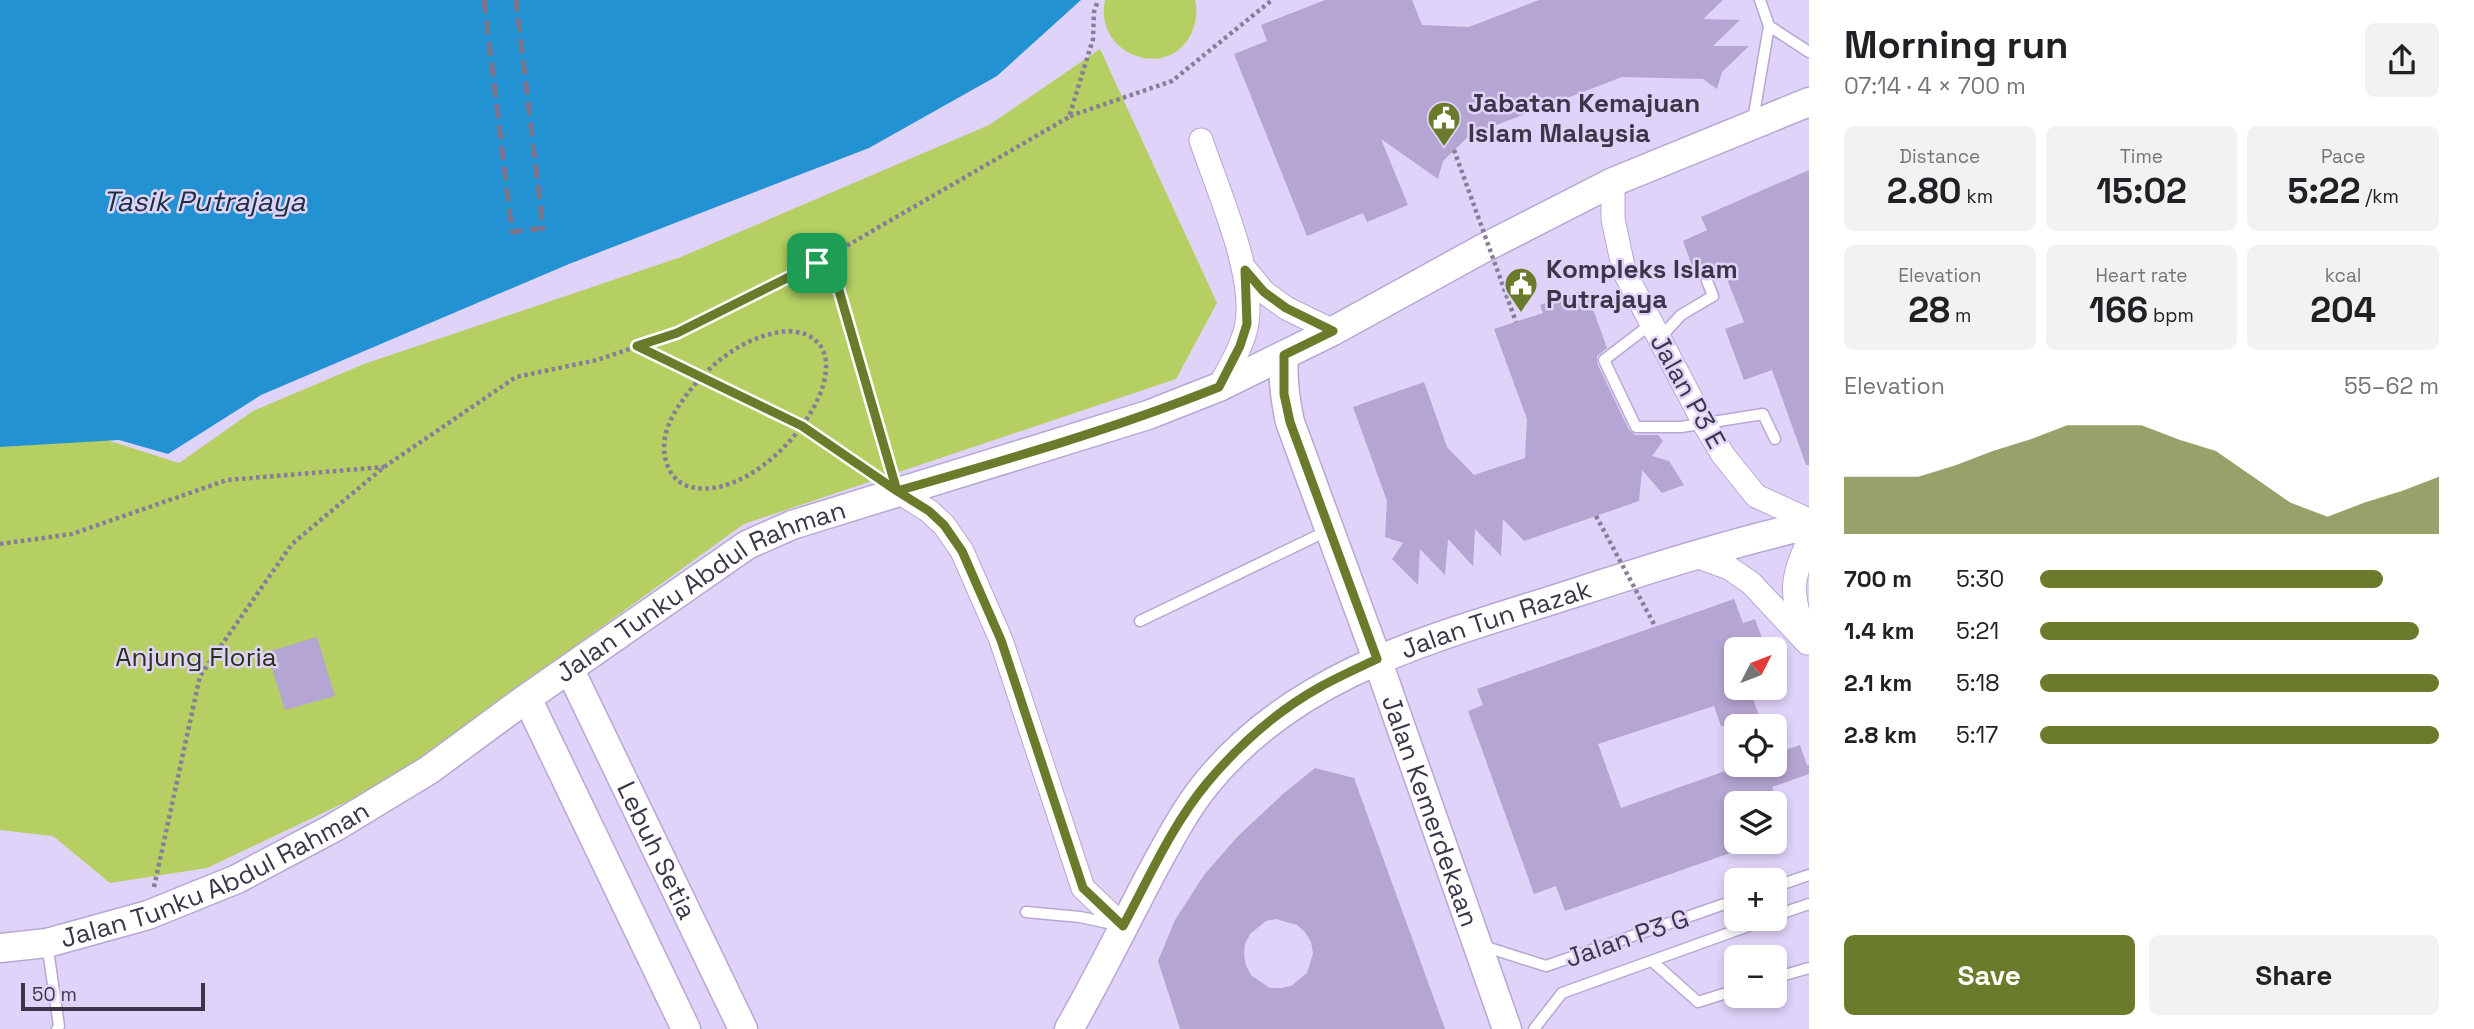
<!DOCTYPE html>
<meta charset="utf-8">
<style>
:root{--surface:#fff;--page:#f2f2f2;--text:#202124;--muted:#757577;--accent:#6a7c2b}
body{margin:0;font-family:"Space Grotesk",sans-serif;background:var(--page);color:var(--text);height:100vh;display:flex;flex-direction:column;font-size:26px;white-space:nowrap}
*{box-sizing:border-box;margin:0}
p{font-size:23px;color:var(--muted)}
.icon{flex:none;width:38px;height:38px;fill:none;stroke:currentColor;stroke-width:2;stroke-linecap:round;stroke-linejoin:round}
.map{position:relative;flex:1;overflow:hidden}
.side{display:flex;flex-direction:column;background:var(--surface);width:665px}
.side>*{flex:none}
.needle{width:46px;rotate:48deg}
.fabs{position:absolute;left:1724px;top:637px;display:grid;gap:14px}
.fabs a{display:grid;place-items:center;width:63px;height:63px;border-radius:10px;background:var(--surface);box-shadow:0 4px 10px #0003;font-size:35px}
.scale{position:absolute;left:21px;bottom:18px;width:184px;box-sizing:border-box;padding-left:7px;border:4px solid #3d3649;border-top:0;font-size:19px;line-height:24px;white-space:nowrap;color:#3d3649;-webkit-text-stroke:5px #e0d3f9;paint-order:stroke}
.pin{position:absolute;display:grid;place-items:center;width:60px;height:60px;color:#fff;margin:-30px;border-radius:14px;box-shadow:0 4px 10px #0006}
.round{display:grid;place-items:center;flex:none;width:74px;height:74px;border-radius:10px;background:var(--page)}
.overview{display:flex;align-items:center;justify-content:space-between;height:119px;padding:0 35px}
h1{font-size:38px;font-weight:700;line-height:52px}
.metrics{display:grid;grid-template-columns:repeat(3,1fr);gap:10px;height:119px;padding:7px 35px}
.metrics div{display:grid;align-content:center;border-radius:10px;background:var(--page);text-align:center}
.metrics b{font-size:35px;font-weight:700}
.metrics small{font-size:19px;font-weight:400}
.metrics p{font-size:19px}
.chart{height:196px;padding:14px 35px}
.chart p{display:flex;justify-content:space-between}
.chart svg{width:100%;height:126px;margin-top:7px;fill:var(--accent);opacity:.7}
.action{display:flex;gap:14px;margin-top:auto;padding:14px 35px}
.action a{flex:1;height:80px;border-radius:10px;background:var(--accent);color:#fff;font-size:28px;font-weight:700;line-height:80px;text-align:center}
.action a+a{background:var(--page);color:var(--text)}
ul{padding:0 35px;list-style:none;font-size:23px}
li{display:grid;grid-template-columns:112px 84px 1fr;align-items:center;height:52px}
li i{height:18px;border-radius:9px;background:var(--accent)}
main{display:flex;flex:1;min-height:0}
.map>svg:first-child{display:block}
.green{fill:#b5cf62}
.water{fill:#2392d2}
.building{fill:#b4a5d2;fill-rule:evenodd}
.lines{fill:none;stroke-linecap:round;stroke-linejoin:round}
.service-casing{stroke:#b7a7d4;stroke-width:13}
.minor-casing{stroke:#b7a7d4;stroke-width:25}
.tertiary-casing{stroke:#b7a7d4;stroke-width:31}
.path{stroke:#877d99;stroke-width:4.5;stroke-dasharray:3.5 3.5;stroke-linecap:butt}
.service{stroke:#fff;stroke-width:10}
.minor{stroke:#fff;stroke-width:23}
.tertiary{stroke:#fff;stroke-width:28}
.rail{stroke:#7c738d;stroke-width:5;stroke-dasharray:14 7;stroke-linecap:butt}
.path-bridge{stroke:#877d99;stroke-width:4.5;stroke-dasharray:3.5 3.5;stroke-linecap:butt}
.route-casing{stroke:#fff;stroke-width:14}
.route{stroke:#6a7c2b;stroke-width:9}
.labels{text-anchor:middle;stroke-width:5;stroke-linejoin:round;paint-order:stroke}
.poi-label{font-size:26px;font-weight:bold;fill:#3d3649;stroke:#e0d3f9;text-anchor:start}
.street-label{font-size:26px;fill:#3d3649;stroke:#e0d3f9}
.park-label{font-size:26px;fill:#2b311a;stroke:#e0d3f9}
.water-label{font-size:28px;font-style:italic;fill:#1b3141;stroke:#e0d3f9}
</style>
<main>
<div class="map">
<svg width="1809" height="1029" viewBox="0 0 1809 1029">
<rect width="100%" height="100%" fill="#e0d3f9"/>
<g class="green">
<path d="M1105,0H1195C1198,11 1196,22 1192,32C1169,83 1093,55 1105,0Z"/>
<polygon points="1100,49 1217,303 1176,379 744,524 384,784 207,868 110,883 53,836 0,830 0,447 107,440 179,463 253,411 364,364 681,257 989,125"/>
</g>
<polygon class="water" points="0,0 1081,0 997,76 869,148 569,264 261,395 168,454 119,440 0,447"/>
<g class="building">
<polygon points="1325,0 1412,0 1422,25 1469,27 1539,0 1723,0 1703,19 1740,20 1713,46 1749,46 1722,72 1717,89 1703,79 1622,77 1470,135 1443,161 1438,179 1381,139 1408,205 1367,222 1363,213 1307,236 1234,54 1267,41 1261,25"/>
<polygon points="1809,170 1809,465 1806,465 1772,370 1744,380 1725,329 1744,322 1721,264 1695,274 1683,241 1707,230 1701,217"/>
<polygon points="1579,292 1582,301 1589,298 1607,348 1597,356 1597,363 1629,430 1635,435 1658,435 1663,441 1652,456 1669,461 1684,485 1662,493 1642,470 1639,501 1524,541 1503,519 1501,556 1475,529 1473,566 1448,539 1445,575 1420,549 1418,585 1392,559 1403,543 1385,537 1387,501 1353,407 1424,382 1447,447 1474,475 1525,458 1527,419 1494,329 1543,313 1540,305"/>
<polygon points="1734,599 1743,623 1755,619 1766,649 1736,649 1736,688 1749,688 1763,726 1721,726 1714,706 1598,744 1621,808 1742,765 1774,765 1774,754 1800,745 1807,765 1809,765 1809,774 1772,787 1778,803 1736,803 1736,851 1565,911 1556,886 1534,894 1468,711 1483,705 1477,689"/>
<polygon points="317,637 335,696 285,710 267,652"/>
<path d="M1315,768L1354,778L1445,1029H1180L1158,961L1175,920L1204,875L1238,836L1283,794ZM1276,919L1297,925L1305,932L1311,942L1313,953L1307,973L1291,986L1281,988H1270L1252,976L1246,966L1244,955L1245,944L1250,934L1266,921Z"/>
</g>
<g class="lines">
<defs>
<g id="service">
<polyline points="1769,26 1809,52"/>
<polyline points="1753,120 1769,26 1760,0"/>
<polyline points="1651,324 1604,360 1636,427 1681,427 1763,414 1775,439"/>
<polyline points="1659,339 1681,315 1713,296 1707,281"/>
<polyline points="1140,621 1329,530"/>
<polyline points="1774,887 1809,875"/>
<polyline points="1026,912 1080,917 1113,924"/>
<polyline points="1774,916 1809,904"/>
<polyline points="47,943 59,1026 57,1029"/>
<polyline points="1483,946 1546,966 1736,900"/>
<polyline points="1652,961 1698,1002 1736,990"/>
<polyline points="1774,978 1809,968"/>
<polyline points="1534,1029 1562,993 1768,919"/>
</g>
<g id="minor">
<path d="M1201,140C1217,189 1258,278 1246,328C1241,349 1229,368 1219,387"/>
<polyline points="1613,182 1613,219 1624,271 1705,425 1723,455 1756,496 1809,520"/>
<polyline points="1245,269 1264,292 1286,308 1333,331"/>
<polyline points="897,491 929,511 944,525 962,551 1001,640 1083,888 1123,926"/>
<polyline points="1693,555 1729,568 1751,583 1807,643"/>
<path d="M1804,634C1791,593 1790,580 1809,540"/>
</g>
<g id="tertiary">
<path id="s1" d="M1284,355C1282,378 1285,399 1290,422L1377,659L1507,1029"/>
<path id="s2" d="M570,670L743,1029"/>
<polyline points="527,698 686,1029"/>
<path id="s3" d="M0,948L47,943L148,915L237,879L335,827L429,770L527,698L747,545L792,525L1148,415L1219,387L1333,331L1482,249L1613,182L1809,102"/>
<path id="s4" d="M1069,1029C1099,977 1125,923 1153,870C1169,841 1185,810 1206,784C1296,672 1434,638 1565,596C1646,570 1726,544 1809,525"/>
</g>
</defs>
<use href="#service" class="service-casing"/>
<use href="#minor" class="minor-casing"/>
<use href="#tertiary" class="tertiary-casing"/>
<g class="path">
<polyline points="1070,116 1172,81 1272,0"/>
<polyline points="829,256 891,470"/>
<path d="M789,331C794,332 800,332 805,334C872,361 765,505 691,487C681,485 672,477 668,467C657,439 671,415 688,393C712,361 748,334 789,331Z"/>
<polyline points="638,347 802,426 873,474"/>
<polyline points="0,544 72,534 227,480 384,467"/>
<polyline points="154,887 200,676 292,544 384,467 516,377 597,360 677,333 817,263 1069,117 1093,39 1094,12 1098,0"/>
</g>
<use href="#service" class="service"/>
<use href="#minor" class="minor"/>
<use href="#tertiary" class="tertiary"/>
<polyline class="rail" points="484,0 512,232 543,228 516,0"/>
<g class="path-bridge">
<polyline points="1454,150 1516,322"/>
<polyline points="1596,516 1655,626"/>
</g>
</g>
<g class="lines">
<defs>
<path id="route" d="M817,263L677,333L637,346L802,426L897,491C1006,460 1114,429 1219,387L1240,346L1247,324L1245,270L1264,292L1286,308L1333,331L1284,355V394L1290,422L1377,659C1358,668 1338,677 1320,687C1277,711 1238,746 1207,783C1172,825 1149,878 1123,926L1083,888L1001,640L962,551L944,525L929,511L897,491L829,256L817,263"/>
</defs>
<use href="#route" class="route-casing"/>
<use href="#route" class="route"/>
</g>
<defs>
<symbol id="civic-pin" viewBox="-11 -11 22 30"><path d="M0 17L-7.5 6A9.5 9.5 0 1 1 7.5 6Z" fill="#6a7c2b" stroke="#e0d3f9"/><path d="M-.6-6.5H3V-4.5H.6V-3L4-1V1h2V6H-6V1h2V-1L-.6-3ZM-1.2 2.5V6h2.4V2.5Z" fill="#fff"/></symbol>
</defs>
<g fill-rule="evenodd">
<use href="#civic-pin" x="1425" y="99" width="38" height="52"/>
<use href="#civic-pin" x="1502" y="265" width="38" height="52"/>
</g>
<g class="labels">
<g class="poi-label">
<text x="1468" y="112">Jabatan Kemajuan<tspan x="1468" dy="30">Islam Malaysia</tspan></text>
<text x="1546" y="278">Kompleks Islam<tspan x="1546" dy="30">Putrajaya</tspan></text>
</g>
<g class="street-label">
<text transform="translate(1688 391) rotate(61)" y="9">Jalan P3 E</text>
<text dy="9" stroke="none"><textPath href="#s3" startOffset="796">Jalan Tunku Abdul Rahman</textPath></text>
<text dy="9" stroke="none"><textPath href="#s4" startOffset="620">Jalan Tun Razak</textPath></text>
<text dy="9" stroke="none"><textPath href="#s1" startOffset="481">Jalan Kemerdekaan</textPath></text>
<text dy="9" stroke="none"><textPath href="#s2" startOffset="200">Lebuh Setia</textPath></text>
<text dy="9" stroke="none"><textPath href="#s3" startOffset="229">Jalan Tunku Abdul Rahman</textPath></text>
<text transform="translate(1627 938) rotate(-19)" y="9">Jalan P3 G</text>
</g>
<g class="park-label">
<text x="196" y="666">Anjung Floria</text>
</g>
<g class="water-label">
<text x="204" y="211">Tasik Putrajaya</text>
</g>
</g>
</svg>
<div class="fabs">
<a><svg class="needle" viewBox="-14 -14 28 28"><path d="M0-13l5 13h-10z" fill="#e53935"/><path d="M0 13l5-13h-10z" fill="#757577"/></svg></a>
<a><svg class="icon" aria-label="locate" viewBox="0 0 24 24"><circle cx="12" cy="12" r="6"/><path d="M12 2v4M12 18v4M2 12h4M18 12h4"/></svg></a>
<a><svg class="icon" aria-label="layers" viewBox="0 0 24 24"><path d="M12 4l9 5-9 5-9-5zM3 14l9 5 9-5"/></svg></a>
<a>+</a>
<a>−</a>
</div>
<div class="scale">50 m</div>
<div class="pin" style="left:817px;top:263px;background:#1e9e55"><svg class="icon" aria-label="arrive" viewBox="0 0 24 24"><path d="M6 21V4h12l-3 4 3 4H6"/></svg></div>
</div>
<section class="side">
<div class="overview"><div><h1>Morning run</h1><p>07:14 · 4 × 700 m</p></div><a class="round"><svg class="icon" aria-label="share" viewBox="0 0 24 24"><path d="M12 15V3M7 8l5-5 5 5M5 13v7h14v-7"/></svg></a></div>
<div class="metrics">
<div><p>Distance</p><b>2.80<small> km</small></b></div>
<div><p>Time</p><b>15:02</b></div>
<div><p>Pace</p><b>5:22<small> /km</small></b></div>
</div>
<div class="metrics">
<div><p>Elevation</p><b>28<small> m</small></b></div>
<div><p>Heart rate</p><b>166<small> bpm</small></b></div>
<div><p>kcal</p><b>204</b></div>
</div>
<div class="chart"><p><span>Elevation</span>55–62 m</p>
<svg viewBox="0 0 160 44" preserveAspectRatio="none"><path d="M0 44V24L10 24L20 24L30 20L40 15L50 11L60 6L70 6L80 6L90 11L100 15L110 24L120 33L130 38L140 33L150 29L160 24V44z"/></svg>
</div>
<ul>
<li><b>700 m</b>5:30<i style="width:86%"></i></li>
<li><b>1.4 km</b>5:21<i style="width:95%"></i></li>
<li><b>2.1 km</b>5:18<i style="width:100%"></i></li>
<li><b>2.8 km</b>5:17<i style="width:100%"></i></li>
</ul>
<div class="action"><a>Save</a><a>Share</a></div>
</section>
</main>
